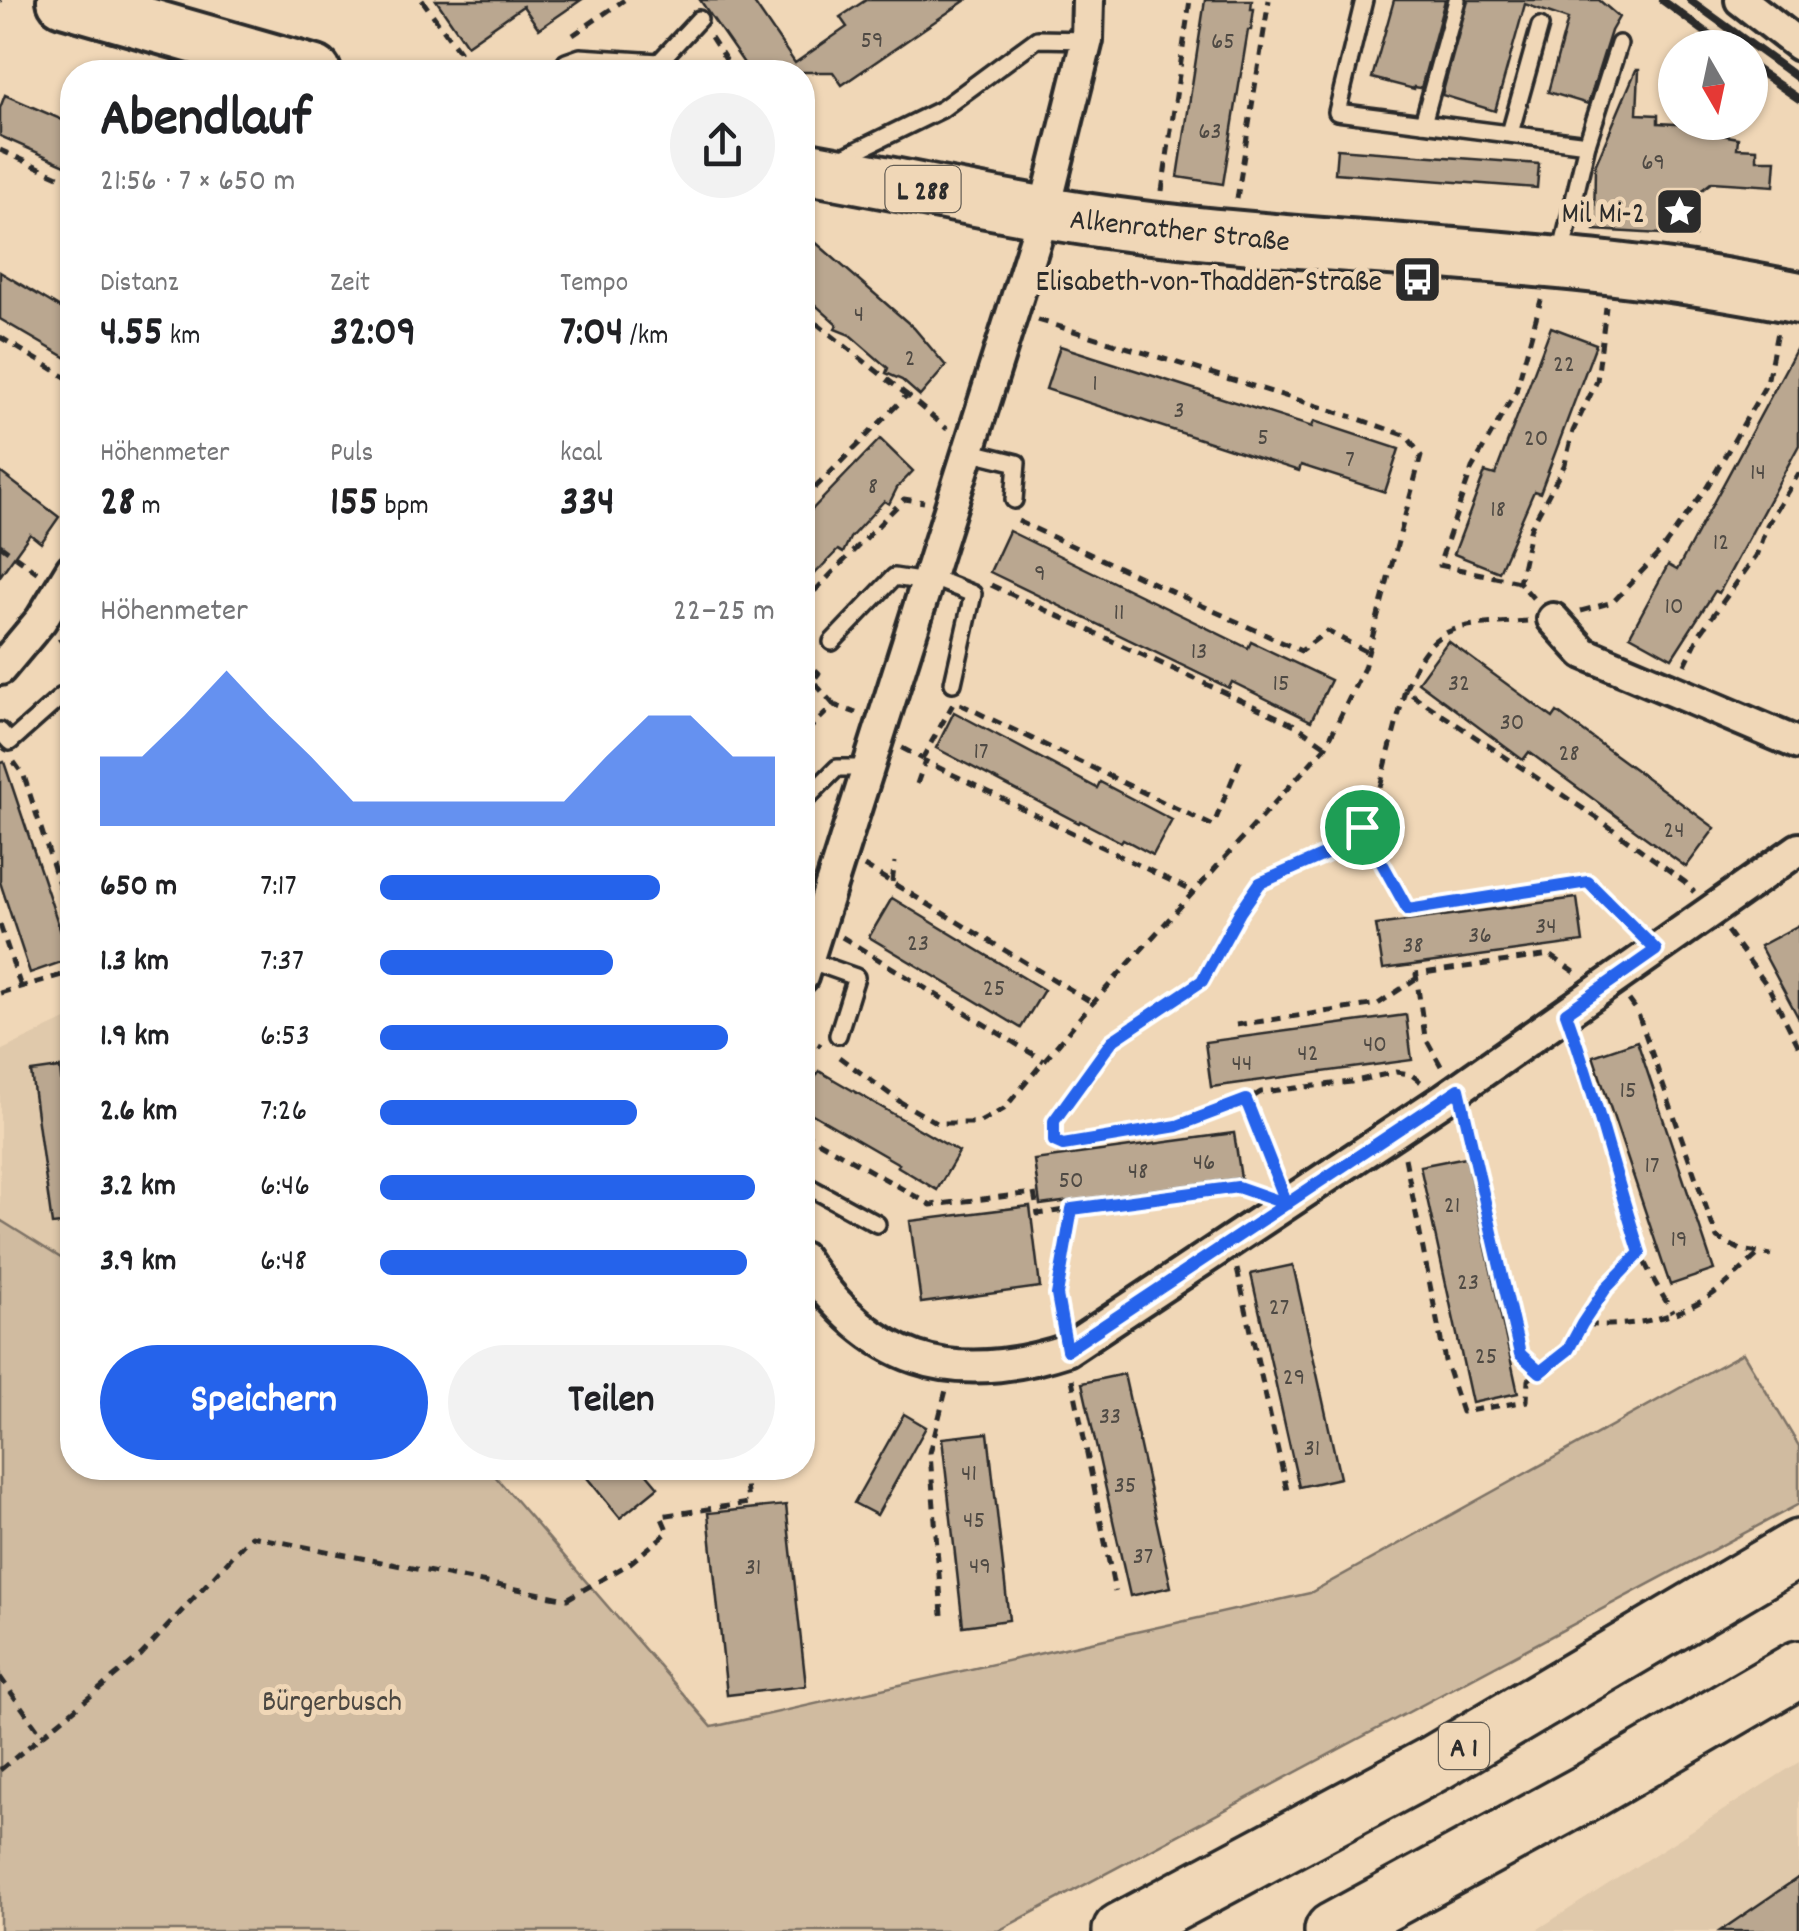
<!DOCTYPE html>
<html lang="de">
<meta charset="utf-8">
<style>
:root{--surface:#fff;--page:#f2f2f2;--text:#202124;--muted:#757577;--accent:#2563eb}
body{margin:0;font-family:Dekko,sans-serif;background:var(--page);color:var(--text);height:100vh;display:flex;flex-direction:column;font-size:38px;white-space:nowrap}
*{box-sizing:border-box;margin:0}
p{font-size:32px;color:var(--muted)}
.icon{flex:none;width:55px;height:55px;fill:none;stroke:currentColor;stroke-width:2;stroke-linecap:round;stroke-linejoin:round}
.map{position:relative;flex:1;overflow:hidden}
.panel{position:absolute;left:60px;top:60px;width:755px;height:1420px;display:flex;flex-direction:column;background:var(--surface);border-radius:40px;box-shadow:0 2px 8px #0004}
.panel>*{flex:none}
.needle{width:65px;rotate:171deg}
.controls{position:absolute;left:1658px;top:30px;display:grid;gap:20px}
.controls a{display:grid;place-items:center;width:110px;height:110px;border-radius:50%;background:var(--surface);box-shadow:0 2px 8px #0004;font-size:50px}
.pin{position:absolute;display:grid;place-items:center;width:85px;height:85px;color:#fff;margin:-42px;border:5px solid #fff;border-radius:50%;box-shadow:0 2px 10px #0007}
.round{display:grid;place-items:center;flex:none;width:105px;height:105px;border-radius:52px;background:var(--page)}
.head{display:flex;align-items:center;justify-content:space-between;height:170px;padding:0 40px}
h1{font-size:55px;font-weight:800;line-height:75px}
.stats{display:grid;grid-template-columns:repeat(3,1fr);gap:15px;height:170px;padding:10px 40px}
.stats div{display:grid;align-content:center}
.stats b{font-size:42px;font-weight:800}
.stats small{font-size:28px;font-weight:400}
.stats p{font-size:28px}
.chart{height:280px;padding:20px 40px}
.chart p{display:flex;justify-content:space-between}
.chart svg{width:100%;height:180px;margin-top:10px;fill:var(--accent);opacity:.7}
.button{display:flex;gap:20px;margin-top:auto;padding:20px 40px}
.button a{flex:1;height:115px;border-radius:60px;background:var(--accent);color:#fff;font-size:40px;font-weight:800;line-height:115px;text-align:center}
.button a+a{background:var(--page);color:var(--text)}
ul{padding:0 40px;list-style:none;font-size:32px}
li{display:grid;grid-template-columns:160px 120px 1fr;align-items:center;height:75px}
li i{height:25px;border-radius:12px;background:var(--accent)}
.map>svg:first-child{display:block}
.built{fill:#e0c9ab}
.green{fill:#d0bba0;stroke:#7e7366;stroke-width:2.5}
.building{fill:#baa790;stroke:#2b2b2b;stroke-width:2.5}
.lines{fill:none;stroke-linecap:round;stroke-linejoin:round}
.lane-casing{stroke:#2b2b2b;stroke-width:22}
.street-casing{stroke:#2b2b2b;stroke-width:38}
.primary-casing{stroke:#2b2b2b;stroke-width:58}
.highway-casing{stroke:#2b2b2b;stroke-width:62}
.path{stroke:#2b2b2b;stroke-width:5;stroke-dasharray:10 8;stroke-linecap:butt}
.lane{stroke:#f0d7b7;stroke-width:15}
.street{stroke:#f0d7b7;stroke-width:30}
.primary{stroke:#f0d7b7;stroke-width:50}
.highway{stroke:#f0d7b7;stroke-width:55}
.rail{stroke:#2b2b2b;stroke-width:8}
.route-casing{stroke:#fff;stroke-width:20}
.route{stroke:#2563eb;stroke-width:12}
.labels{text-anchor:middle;stroke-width:10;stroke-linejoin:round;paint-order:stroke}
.number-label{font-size:25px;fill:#4f4a44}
.shield{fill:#f0d7b7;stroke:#665f55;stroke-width:2.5}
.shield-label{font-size:28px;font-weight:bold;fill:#2b2b2b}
.poi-label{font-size:30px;fill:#2b2b2b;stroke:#f0d7b7;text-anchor:end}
.street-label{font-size:30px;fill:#2b2b2b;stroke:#f0d7b7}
.park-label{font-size:30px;fill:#4c4842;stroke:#f0d7b7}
</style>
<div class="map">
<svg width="1799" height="1931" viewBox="0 0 1799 1931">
<rect width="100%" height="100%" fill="#f0d7b7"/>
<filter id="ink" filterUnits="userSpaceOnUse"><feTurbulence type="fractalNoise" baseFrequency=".01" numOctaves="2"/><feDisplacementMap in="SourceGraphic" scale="20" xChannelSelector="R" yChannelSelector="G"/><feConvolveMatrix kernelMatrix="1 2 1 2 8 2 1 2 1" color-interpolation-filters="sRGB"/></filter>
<g filter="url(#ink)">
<g class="built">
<polygon points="72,1017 72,1265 0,1220 0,1051"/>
<polygon points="1799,1762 1799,1931 1535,1931"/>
</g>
<polygon class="green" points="0,1220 72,1265 72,1468 488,1468 712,1727 1310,1593 1743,1353 1799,1446 1799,1504 998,1931 0,1931"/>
<g class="building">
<polygon points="436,0 581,0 539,29 523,6 467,45"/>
<polygon points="700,0 752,0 795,63 847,27 840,17 866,0 966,0 842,85 833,72 750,72"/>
<polygon points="1205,0 1252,0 1251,9 1254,9 1251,30 1248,30 1223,184 1178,177"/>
<polygon points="1394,0 1445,0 1421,88 1414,87 1414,89 1372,78"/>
<polygon points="1468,0 1599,0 1619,17 1611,31 1588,104 1548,92 1568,19 1525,4 1495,111 1442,95"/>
<polygon points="1636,70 1639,70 1637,114 1658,115 1658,123 1693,125 1693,130 1738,138 1737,148 1757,149 1757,160 1776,160 1774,186 1712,182 1698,193 1695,236 1594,230 1595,166"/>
<polygon points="5,95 72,124 72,168 0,136 0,108"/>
<polygon points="1337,149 1539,164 1537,188 1335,173"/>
<polygon points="814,241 914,328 946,366 920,396 902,380 886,373 888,368 850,335 835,329 837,324 802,293 802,254"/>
<polygon points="0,272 72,315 72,361 0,319"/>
<polygon points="1551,327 1596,344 1540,493 1534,491 1499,572 1454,554 1485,472 1495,475"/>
<polygon points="1799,344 1799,445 1719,593 1715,591 1672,658 1630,635 1668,565 1677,570"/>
<polygon points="1060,346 1312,427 1314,421 1399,449 1385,492 1301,465 1299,471 1046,389"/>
<polygon points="880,439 913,471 897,488 889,504 884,501 850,538 843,553 838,550 802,587 802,520"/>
<polygon points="0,472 59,517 41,543 30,534 0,576"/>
<polygon points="1009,531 1248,648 1251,642 1331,680 1311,721 1232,682 1229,688 990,572"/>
<polygon points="1448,641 1553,718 1557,712 1715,828 1686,867 1529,752 1523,760 1418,682"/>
<polygon points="954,712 1097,788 1100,782 1172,820 1153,855 1123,839 1121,842 1080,821 1079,823 936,748"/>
<polygon points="4,762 70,959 30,973 0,882 0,763"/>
<polygon points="892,898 1044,990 1021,1028 869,937"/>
<polygon points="1577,898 1583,942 1383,969 1376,925"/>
<polygon points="1799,925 1799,1019 1760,946"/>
<polygon points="1406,1015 1412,1060 1211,1087 1205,1042"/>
<polygon points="1637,1041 1714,1270 1670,1285 1593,1056"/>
<polygon points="60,1068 63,1097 72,1096 72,1223 52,1225 31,1072"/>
<polygon points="819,1071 959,1152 937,1190 897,1166 899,1164 802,1108 802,1100"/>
<polygon points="1234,1133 1241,1178 1040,1205 1034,1160"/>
<polygon points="1466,1157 1518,1393 1472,1403 1420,1166"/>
<polygon points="1030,1206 1040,1287 921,1303 910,1221"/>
<polygon points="1293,1265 1340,1478 1299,1487 1251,1274"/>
<polygon points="1124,1374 1171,1587 1130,1596 1082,1383"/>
<polygon points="904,1414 926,1427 877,1515 854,1503"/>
<polygon points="988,1433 1009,1620 963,1626 942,1438"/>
<polygon points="579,1468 642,1468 658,1487 620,1518"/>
<polygon points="786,1505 806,1686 727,1695 708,1513"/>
<polygon points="1799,1877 1799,1931 1720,1931"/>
</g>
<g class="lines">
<defs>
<g id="lane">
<polyline points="1364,0 1337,112 1587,144 1561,255"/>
<polyline points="563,72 566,62 580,57 659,62 699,19"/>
<polyline points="1423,123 1457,0"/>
<polyline points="1510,133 1540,26"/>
<polyline points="1587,144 1619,44"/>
<polyline points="835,161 942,109 1037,39 1087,40"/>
<polyline points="968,451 1017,463 1014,500"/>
<polyline points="928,576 973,594 953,683"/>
<polyline points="832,642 894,577 926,582"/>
<polyline points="0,731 10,742 62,696"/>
<polyline points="802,803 837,768 868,768"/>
<polyline points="808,960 856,977 838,1035"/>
<polyline points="802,1183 877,1224"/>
</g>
<g id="street">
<polyline points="1741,0 1799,45"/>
<polyline points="1553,619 1584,653 1799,744"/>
<polyline points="0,669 41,620 72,569"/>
<polyline points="802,977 1044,213 1087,40 1088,0"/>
<path d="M802,1258C870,1363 950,1388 1067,1350L1444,1099L1799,849"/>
</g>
<g id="primary">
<polyline points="63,0 315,72"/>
<path d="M802,167C922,188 1040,216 1160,229C1373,253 1589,254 1799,298"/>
</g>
<g id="highway">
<polyline points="1121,1931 1437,1762 1799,1548"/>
<polyline points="1333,1931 1588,1792 1799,1669"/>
</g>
</defs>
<use href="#lane" class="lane-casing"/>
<use href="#street" class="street-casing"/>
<use href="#primary" class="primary-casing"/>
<use href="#highway" class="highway-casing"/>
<g class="path">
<polyline points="422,0 459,51 458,72"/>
<polyline points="0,1 1,0"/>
<polyline points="573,35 624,0"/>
<polyline points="711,37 734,72"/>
<polyline points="0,150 72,182"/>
<polyline points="1162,191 1190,0"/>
<polyline points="1237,199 1269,0"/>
<polyline points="802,312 907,395"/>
<polyline points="1038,320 1353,417"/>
<polyline points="0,337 72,381"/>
<polyline points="802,501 907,395 947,429"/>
<polyline points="1018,521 1301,651 1327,631 1367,652"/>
<polyline points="0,545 38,573"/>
<polyline points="1519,582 1439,565 1472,468 1516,391 1541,300"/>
<polyline points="991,585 1297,726 1326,746"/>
<polyline points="1533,598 1519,582 1531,527 1565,464 1573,431 1597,381 1606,307"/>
<polyline points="802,604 904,499 924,502"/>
<polyline points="1581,611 1613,602 1660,552 1707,487 1767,383 1777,332"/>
<path d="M1527,621C1458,627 1433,618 1405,690L1600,820L1685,882L1694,892"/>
<polyline points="59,638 72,655"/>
<polyline points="802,658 819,673 813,681 834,705"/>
<polyline points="1685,665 1701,632 1756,556 1767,525 1799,473"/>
<polyline points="1405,690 1380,787 1362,827 1325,854 1260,883 1240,912 1201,981 1112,1041 1054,1121 1054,1141 1063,1145 1177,1126 1239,1105 1261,1092 1351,1082 1396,1072 1410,1074 1421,1082"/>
<polyline points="960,704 1213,826 1242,756"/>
<polyline points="802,748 803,735 834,705 856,713"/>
<polyline points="902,748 923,759"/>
<polyline points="922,759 953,704"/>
<polyline points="14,762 24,776 72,924"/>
<polyline points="917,784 925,761 1194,892"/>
<polyline points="1362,827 1408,910 1587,883 1635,928"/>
<polyline points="864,866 1093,1003"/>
<polyline points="892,882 895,862"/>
<polyline points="0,925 21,987"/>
<polyline points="1727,931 1769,988 1799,1047"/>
<polyline points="842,937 1044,1061"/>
<polyline points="0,993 72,972"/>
<polyline points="1629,1000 1637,1011 1717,1238 1741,1250 1771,1255"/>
<polyline points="1236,1025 1378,1004 1417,978"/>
<polyline points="802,1035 821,1046"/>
<path d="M1576,1039C1601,1109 1612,1182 1639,1250C1648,1272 1661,1292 1672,1312"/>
<polyline points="839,1057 902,1103 937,1123 978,1123 1004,1109 1083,1014 1326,746 1364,668 1421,456 1407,436 1353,417"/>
<polyline points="1441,1066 1425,1037 1416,974 1550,955 1576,973"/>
<polyline points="1246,1100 1277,1177"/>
<polyline points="1466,1119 1520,1353 1540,1372"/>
<polyline points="802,1132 931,1205 1034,1193 1038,1214 1072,1209"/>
<path d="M1405,1158L1445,1361L1462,1412L1527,1401L1528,1380L1568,1350L1582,1324C1623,1328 1668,1321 1705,1299C1725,1288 1742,1268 1760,1253"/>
<polyline points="1237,1269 1288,1495"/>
<polyline points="1061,1319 1057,1295 1072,1209 1238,1187 1252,1192"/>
<polyline points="1582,1323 1606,1288 1640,1253"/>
<polyline points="1072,1379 1115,1592"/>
<polyline points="942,1615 930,1453 946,1390"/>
<polyline points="0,1677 43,1737"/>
<polyline points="0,1770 141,1655 251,1536 567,1599 629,1564 668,1532 661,1516 748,1503 746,1483"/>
</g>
<use href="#lane" class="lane"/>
<use href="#street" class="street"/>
<use href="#primary" class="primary"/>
<use href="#highway" class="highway"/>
<g class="rail">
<polyline points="1662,0 1727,48"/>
<polyline points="1690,0 1799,79"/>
<polyline points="1750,65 1799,99"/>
</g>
</g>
</g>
<g class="lines" filter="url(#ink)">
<defs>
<path id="route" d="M1362,827L1326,854L1260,883L1240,912L1202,981L1112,1041L1054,1121V1141L1063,1145L1177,1126L1246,1100L1287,1204L1238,1187L1072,1209L1057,1295L1067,1350L1459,1089L1520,1354L1540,1372L1568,1350L1582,1324L1606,1288L1640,1253C1614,1173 1595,1092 1566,1013L1656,950L1588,882L1408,910L1362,827"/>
</defs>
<use href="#route" class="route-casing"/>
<use href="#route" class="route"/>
</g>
<defs>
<symbol id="sight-square" viewBox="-11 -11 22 22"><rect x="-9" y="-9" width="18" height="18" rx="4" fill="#2b2b2b" stroke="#f0d7b7"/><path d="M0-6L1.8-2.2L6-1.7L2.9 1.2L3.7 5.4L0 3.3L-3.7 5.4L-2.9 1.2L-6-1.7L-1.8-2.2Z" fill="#fff"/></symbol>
<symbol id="bus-square" viewBox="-11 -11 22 22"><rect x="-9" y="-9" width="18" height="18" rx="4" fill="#2b2b2b" stroke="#f0d7b7"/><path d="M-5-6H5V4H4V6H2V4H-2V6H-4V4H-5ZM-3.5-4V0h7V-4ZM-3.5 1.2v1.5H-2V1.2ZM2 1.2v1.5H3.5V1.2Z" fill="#fff"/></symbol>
</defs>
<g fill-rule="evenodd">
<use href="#sight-square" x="1652" y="184" width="55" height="55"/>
<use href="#bus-square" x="1390" y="252" width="55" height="55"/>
</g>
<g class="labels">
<g class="number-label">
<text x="872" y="47">59</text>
<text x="1223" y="48">65</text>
<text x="1210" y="138">63</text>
<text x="1653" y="169">69</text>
<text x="859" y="321">4</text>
<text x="910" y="365">2</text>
<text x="1564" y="371">22</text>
<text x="1095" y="390">1</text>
<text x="1179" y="417">3</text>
<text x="1263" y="444">5</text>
<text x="1536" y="445">20</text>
<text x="1350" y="466">7</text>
<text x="1758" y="479">14</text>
<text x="873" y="493">8</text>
<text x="1498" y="516">18</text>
<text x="1721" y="549">12</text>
<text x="1040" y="580">9</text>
<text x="1674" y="613">10</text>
<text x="1119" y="619">11</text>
<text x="1199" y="658">13</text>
<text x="1281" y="690">15</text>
<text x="1459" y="690">32</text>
<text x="1512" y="729">30</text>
<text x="981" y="758">17</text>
<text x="1569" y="760">28</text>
<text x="1674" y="837">24</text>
<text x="1546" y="933">34</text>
<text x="1480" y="942">36</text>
<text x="918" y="950">23</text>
<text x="1413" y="952">38</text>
<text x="994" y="995">25</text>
<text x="1375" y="1051">40</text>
<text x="1308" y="1060">42</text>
<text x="1242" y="1070">44</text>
<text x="1628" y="1097">15</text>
<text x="1204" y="1169">46</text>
<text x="1652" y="1172">17</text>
<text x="1138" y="1178">48</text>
<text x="1071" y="1187">50</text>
<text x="1452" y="1212">21</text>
<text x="1679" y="1246">19</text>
<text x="1468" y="1289">23</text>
<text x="1279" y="1314">27</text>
<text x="1486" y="1363">25</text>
<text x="1294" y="1384">29</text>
<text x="1110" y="1423">33</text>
<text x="1312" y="1455">31</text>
<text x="969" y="1480">41</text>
<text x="1125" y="1492">35</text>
<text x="974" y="1527">45</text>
<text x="1143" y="1563">37</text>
<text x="980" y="1573">49</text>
<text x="753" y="1574">31</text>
</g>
<g class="shield">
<rect x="885.5" y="166" width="75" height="46" rx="8"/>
<rect x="1439" y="1723" width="50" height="46" rx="8"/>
</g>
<g class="shield-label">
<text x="923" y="199">L 288</text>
<text x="1464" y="1756">A 1</text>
</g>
<g class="poi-label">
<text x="1645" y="222">Mil Mi-2</text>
<text x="1382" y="290">Elisabeth-von-Thadden-Straße</text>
</g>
<g class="street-label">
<text transform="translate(1180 229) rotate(6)" y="10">Alkenrather Straße</text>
</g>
<g class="park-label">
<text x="332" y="1710">Bürgerbusch</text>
</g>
</g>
</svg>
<div class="controls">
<a><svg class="needle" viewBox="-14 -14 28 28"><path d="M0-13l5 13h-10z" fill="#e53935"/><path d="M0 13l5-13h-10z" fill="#757577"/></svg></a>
</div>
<div class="pin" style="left:1362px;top:827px;background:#1e9e55"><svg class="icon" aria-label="arrive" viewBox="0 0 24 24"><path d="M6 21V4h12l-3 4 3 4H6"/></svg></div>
<section class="panel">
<div class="head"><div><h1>Abendlauf</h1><p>21:56 · 7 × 650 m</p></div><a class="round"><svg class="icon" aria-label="share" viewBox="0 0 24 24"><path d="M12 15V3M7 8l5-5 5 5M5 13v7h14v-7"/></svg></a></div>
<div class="stats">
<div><p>Distanz</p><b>4.55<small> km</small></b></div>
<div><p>Zeit</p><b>32:09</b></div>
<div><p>Tempo</p><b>7:04<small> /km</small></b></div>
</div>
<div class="stats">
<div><p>Höhenmeter</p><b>28<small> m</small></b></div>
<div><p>Puls</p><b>155<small> bpm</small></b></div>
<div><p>kcal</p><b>334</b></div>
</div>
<div class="chart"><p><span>Höhenmeter</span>22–25 m</p>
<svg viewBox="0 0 160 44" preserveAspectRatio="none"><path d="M0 44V27L10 27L20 17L30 6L40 17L50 27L60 38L70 38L80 38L90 38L100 38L110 38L120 27L130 17L140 17L150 27L160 27V44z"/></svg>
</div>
<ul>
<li><b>650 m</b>7:17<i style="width:71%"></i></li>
<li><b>1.3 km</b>7:37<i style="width:59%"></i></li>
<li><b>1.9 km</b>6:53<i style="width:88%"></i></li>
<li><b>2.6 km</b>7:26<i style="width:65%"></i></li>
<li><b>3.2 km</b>6:46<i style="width:95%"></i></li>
<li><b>3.9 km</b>6:48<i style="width:93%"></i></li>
</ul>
<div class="button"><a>Speichern</a><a>Teilen</a></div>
</section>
</div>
